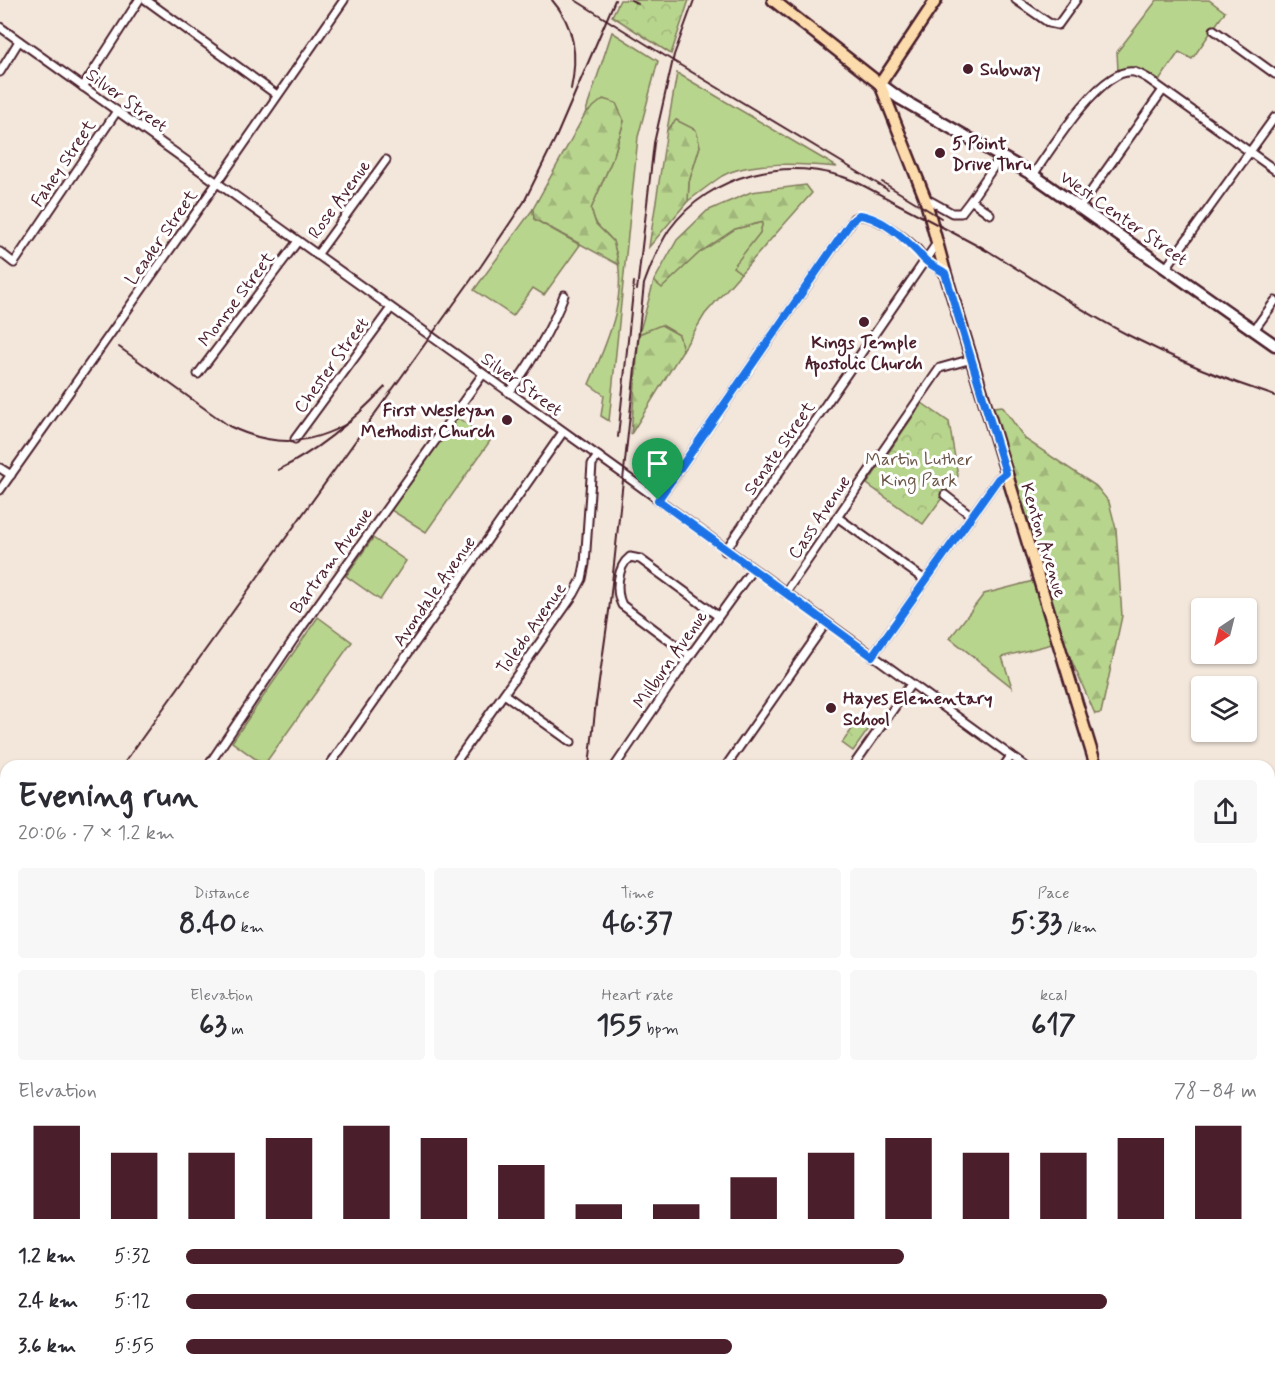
<!DOCTYPE html>
<meta charset="utf-8">
<style>
:root{--surface:#fff;--page:#f7f7f7;--text:#2b2b33;--muted:#7c7c81;--accent:#4a1f2b}
body{margin:0;font-family:Mynerve,sans-serif;background:var(--page);color:var(--text);height:100vh;display:flex;flex-direction:column;font-size:22px;white-space:nowrap}
*{box-sizing:border-box;margin:0}
p{font-size:20px;color:var(--muted)}
.icon{flex:none;width:33px;height:33px;fill:none;stroke:currentColor;stroke-width:2;stroke-linecap:round;stroke-linejoin:round}
.map{position:relative;flex:1;overflow:hidden}
.drawer{position:absolute;left:0px;top:760px;width:1275px;height:622px;display:flex;flex-direction:column;background:var(--surface);border-radius:18px 18px 0 0;box-shadow:0 2px 4px #0004}
.drawer>*{flex:none}
.needle{width:39px;rotate:215deg}
.tools{position:absolute;left:1191px;top:598px;display:grid;gap:12px}
.tools a{display:grid;place-items:center;width:66px;height:66px;border-radius:6px;background:var(--surface);box-shadow:0 2px 4px #0004;font-size:30px}
.pin{position:absolute;display:grid;place-items:center;width:51px;height:51px;color:#fff;margin:-62px -26px;border-radius:50% 50% 50% 0;rotate:-45deg;box-shadow:0 0 6px #0007}
.pin .icon{rotate:45deg}
.round{display:grid;place-items:center;flex:none;width:63px;height:63px;border-radius:6px;background:var(--page)}
.head{display:flex;align-items:center;justify-content:space-between;height:102px;padding:0 18px}
h1{font-size:33px;font-weight:700;line-height:45px}
.metrics{display:grid;grid-template-columns:repeat(3,1fr);gap:9px;height:102px;padding:6px 18px}
.metrics div{display:grid;align-content:center;border-radius:6px;background:var(--page);text-align:center}
.metrics b{font-size:30px;font-weight:700}
.metrics small{font-size:16px;font-weight:400}
.metrics p{font-size:16px}
.chart{height:168px;padding:12px 18px}
.chart p{display:flex;justify-content:space-between}
.chart svg{width:100%;height:108px;margin-top:6px;stroke:var(--accent);stroke-width:6}
ul{padding:0 18px;list-style:none;font-size:20px}
li{display:grid;grid-template-columns:96px 72px 1fr;align-items:center;height:45px}
li i{height:15px;border-radius:8px;background:var(--accent)}
.map>svg:first-child{display:block}
.green{fill:#b8d58d;stroke:#817a5c;stroke-width:1.5}
.forest{fill:url(#forest-firs);stroke:#817a5c;stroke-width:1.5}
.park{fill:url(#park-crowns);stroke:#817a5c;stroke-width:1.5}
.lines{fill:none;stroke-linecap:round;stroke-linejoin:round}
.minor-casing{stroke:#4a1f2b;stroke-width:11}
.tertiary-casing{stroke:#4a1f2b;stroke-width:14}
.secondary-casing{stroke:#4a1f2b;stroke-width:15}
.primary-casing{stroke:#4a1f2b;stroke-width:15}
.minor{stroke:#fff;stroke-width:7}
.tertiary{stroke:#fff;stroke-width:9}
.secondary{stroke:#fff;stroke-width:10}
.primary{stroke:#fcdcac;stroke-width:10}
.rail{stroke:#4a1f2b;stroke-width:2}
.route-casing{stroke:#fff;stroke-width:12}
.route{stroke:#1a73e8;stroke-width:8}
.poi-dot{fill:#4a1f2b;stroke:#fff;stroke-width:2}
.labels{text-anchor:middle;stroke-width:6;stroke-linejoin:round;paint-order:stroke}
.poi-label{font-size:18px;font-weight:bold;fill:#4a1f2b;stroke:#fff;text-anchor:start}
.street-label{font-size:18px;fill:#4a1f2b;stroke:#fff}
.park-label{font-size:18px;fill:#6b5648;stroke:#fff}
</style>
<div class="map">
<svg width="1275" height="1382" viewBox="0 0 1275 1382">
<defs>
<pattern id="forest-firs" width="22" height="20" patternUnits="userSpaceOnUse" patternTransform="scale(1.5)"><rect width="22" height="20" fill="#b8d58d"/><path d="M5 1l3.5 6h-7zM16 11l3.5 6h-7z" fill="#a0b67a"/></pattern>
<pattern id="park-crowns" width="20" height="18" patternUnits="userSpaceOnUse" patternTransform="scale(1.5)"><rect width="20" height="18" fill="#b8d58d"/><path d="M2 6a3 3 0 1 1 6 0M12 15a3 3 0 1 1 6 0" fill="none" stroke="#a0b67a"/></pattern>
</defs>
<rect width="100%" height="100%" fill="#f3e7db"/>
<filter id="ink" filterUnits="userSpaceOnUse"><feTurbulence type="fractalNoise" baseFrequency=".0167" numOctaves="2"/><feDisplacementMap in="SourceGraphic" scale="12" xChannelSelector="R" yChannelSelector="G"/><feConvolveMatrix kernelMatrix="1 2 1 2 8 2 1 2 1" color-interpolation-filters="sRGB"/></filter>
<g filter="url(#ink)">
<g class="green">
<polygon points="1157,0 1209,0 1225,12 1192,59 1179,52 1159,81 1147,74 1118,71 1117,52"/>
<path d="M612,32L658,61L638,137L609,421L601,416L604,395L589,384C608,341 631,291 613,243C611,236 603,232 598,226C594,221 593,214 591,209L614,155L624,121L585,114Z"/>
<path d="M677,73L837,167C805,164 750,160 722,176C710,184 699,193 688,201L689,182L700,146L677,120L667,130Z"/>
<polygon points="533,209 534,219 580,245 544,295 533,288 513,316 474,290"/>
<polygon points="763,222 760,233 734,267 741,273 705,314 683,350 679,335 662,325 639,334 654,281 662,287 699,253 735,229"/>
<polygon points="457,417 490,441 426,532 391,510"/>
<polygon points="373,538 406,561 380,600 346,576"/>
<polygon points="1037,580 1056,643 1002,657 1012,687 950,638 984,594"/>
<polygon points="318,617 352,642 264,765 232,742"/>
<polygon points="1269,937 1275,941 1275,1193 1269,1194"/>
</g>
<g class="forest">
<polygon points="603,99 616,103 624,121 614,155 591,209 596,224 613,241 619,265 534,219 533,209 585,114"/>
<polygon points="676,120 696,130 700,146 689,182 688,201 649,247 667,130"/>
<polygon points="806,185 812,193 741,273 733,267 760,233 763,222 735,229 699,253 662,288 654,281 677,240 707,211 751,192"/>
<polygon points="661,325 679,335 683,350 631,434 639,334"/>
<polygon points="1002,406 1025,439 1096,486 1109,502 1116,529 1122,616 1101,713 1095,714 1063,641 994,407"/>
<polygon points="1275,1193 1275,1238 1269,1236 1269,1194"/>
</g>
<g class="park">
<polygon points="620,0 689,0 671,54 612,16"/>
<polygon points="922,403 949,422 958,476 923,524 867,484"/>
<polygon points="862,715 873,723 853,751 842,743"/>
</g>
<g class="lines">
<defs>
<g id="minor">
<polyline points="146,0 277,95"/>
<polyline points="1016,0 1049,23 1058,25 1076,0"/>
<polyline points="0,27 619,471 1025,766"/>
<polyline points="1214,30 1275,74"/>
<polyline points="0,72 19,41"/>
<polyline points="83,87 139,0"/>
<path d="M1033,175C1050,151 1101,66 1134,72C1138,73 1143,76 1147,78L1275,170"/>
<polyline points="925,198 952,213 961,213 971,200 990,214"/>
<polyline points="971,200 1001,156"/>
<polyline points="1080,207 1163,90"/>
<polyline points="0,252 14,263 117,111"/>
<polyline points="317,255 386,160"/>
<polyline points="1166,268 1275,117"/>
<polyline points="1254,330 1275,301"/>
<polyline points="198,374 298,241"/>
<path d="M509,393C531,362 551,331 564,295"/>
<polyline points="295,439 391,308"/>
<polyline points="0,468 11,475"/>
<polyline points="0,490 217,183 344,0"/>
<polyline points="945,495 972,516"/>
<path d="M658,500L854,218C869,209 904,237 916,248C920,252 923,258 928,262C933,266 939,269 944,272"/>
<polyline points="837,517 925,580"/>
<polyline points="725,551 937,243"/>
<polyline points="785,593 940,368 972,359"/>
<path d="M690,656L622,605C615,591 617,567 630,557L640,559L718,616"/>
<polyline points="872,656 998,479 1006,473"/>
<polyline points="504,694 571,742"/>
<polyline points="208,766 302,627 483,374"/>
<polyline points="329,766 563,432"/>
<polyline points="453,766 574,594 582,579 585,564 592,464 598,456"/>
<polyline points="615,766 690,656 752,570"/>
<polyline points="726,766 826,623"/>
<polyline points="853,766 911,684"/>
<polyline points="1004,766 1011,756"/>
<polyline points="1269,934 1275,938"/>
<polyline points="0,1376 6,1369"/>
<polyline points="574,1382 578,1377"/>
<polyline points="719,1382 722,1377"/>
<polyline points="850,1382 854,1377"/>
<polyline points="975,1382 979,1377"/>
<polyline points="1104,1382 1107,1377"/>
<polyline points="1228,1382 1232,1377"/>
</g>
<g id="tertiary">
<polyline points="0,989 6,994"/>
<polyline points="539,1377 547,1382"/>
</g>
<polyline id="secondary" points="880,84 899,98 1033,175 1275,345"/>
<g id="primary">
<polyline points="773,0 880,84"/>
<polyline points="880,84 925,198 945,272 1096,766"/>
<polyline points="880,84 936,0"/>
<polyline points="1269,1350 1275,1370"/>
</g>
</defs>
<use href="#minor" class="minor-casing"/>
<use href="#tertiary" class="tertiary-casing"/>
<use href="#secondary" class="secondary-casing"/>
<use href="#primary" class="primary-casing"/>
<use href="#minor" class="minor"/>
<use href="#tertiary" class="tertiary"/>
<use href="#secondary" class="secondary"/>
<use href="#primary" class="primary"/>
<g class="rail">
<path d="M552,0C575,26 578,56 571,89"/>
<polyline points="575,0 670,59 888,190"/>
<polyline points="631,0 638,4"/>
<polyline points="882,182 941,218"/>
<path d="M980,246C1030,276 1079,310 1130,336C1177,360 1225,380 1275,396"/>
<polyline points="637,290 654,143 674,55 694,0"/>
<path d="M119,347L229,426C272,447 309,446 350,422"/>
<polyline points="618,437 634,282"/>
<path d="M278,470C319,450 354,420 385,387"/>
<path d="M595,710L609,611L644,284C651,265 658,247 669,230C710,173 790,154 854,181C867,187 881,195 894,202C925,218 956,234 987,251"/>
<polyline points="122,766 481,266 524,202 557,135 615,0"/>
<polyline points="589,766 596,702"/>
<polyline points="0,939 6,931"/>
<polyline points="0,1146 6,1152"/>
<polyline points="527,1382 528,1377"/>
</g>
</g>
</g>
<g class="lines" filter="url(#ink)">
<defs>
<path id="route" d="M859,215C883,217 910,243 925,260C930,265 939,269 945,273L1006,473L998,479L872,656L658,500L851,222Z"/>
</defs>
<use href="#route" class="route-casing"/>
<use href="#route" class="route"/>
</g>
<g class="poi-dot">
<circle cx="968" cy="69" r="6"/>
<circle cx="940" cy="153" r="6"/>
<circle cx="864" cy="322" r="6"/>
<circle cx="507" cy="420" r="6"/>
<circle cx="831" cy="708" r="6"/>
</g>
<g class="labels">
<g class="poi-label">
<text x="980" y="75">Subway</text>
<text x="952" y="149">5 Point<tspan x="952" dy="21">Drive Thru</tspan></text>
<text x="864" y="348" text-anchor="middle">Kings Temple<tspan x="864" dy="21">Apostolic Church</tspan></text>
<text x="495" y="416" text-anchor="end">First Wesleyan<tspan x="495" dy="21">Methodist Church</tspan></text>
<text x="843" y="704">Hayes Elementary<tspan x="843" dy="21">School</tspan></text>
</g>
<g class="street-label">
<text transform="translate(127 100) rotate(36)" y="6">Silver Street</text>
<text transform="translate(63 163) rotate(-56)" y="6">Fahey Street</text>
<text transform="translate(339 199) rotate(-54)" y="6">Rose Avenue</text>
<text transform="translate(1124 218) rotate(35)" y="6">West Center Street</text>
<text transform="translate(161 237) rotate(-55)" y="6">Leader Street</text>
<text transform="translate(236 299) rotate(-53)" y="6">Monroe Street</text>
<text transform="translate(331 365) rotate(-54)" y="6">Chester Street</text>
<text transform="translate(522 384) rotate(36)" y="6">Silver Street</text>
<text transform="translate(779 448) rotate(-55)" y="6">Senate Street</text>
<text transform="translate(819 517) rotate(-56)" y="6">Cass Avenue</text>
<text transform="translate(1044 540) rotate(73)" y="6">Kenton Avenue</text>
<text transform="translate(331 560) rotate(-54)" y="6">Bartram Avenue</text>
<text transform="translate(434 591) rotate(-55)" y="6">Avondale Avenue</text>
<text transform="translate(531 628) rotate(-55)" y="6">Toledo Avenue</text>
<text transform="translate(670 659) rotate(-55)" y="6">Milburn Avenue</text>
</g>
<g class="park-label">
<text x="919" y="465">Martin Luther<tspan x="919" dy="21">King Park</tspan></text>
</g>
</g>
</svg>
<div class="tools">
<a><svg class="needle" viewBox="-14 -14 28 28"><path d="M0-13l5 13h-10z" fill="#e53935"/><path d="M0 13l5-13h-10z" fill="#7c7c81"/></svg></a>
<a><svg class="icon" aria-label="layers" viewBox="0 0 24 24"><path d="M12 4l9 5-9 5-9-5zM3 14l9 5 9-5"/></svg></a>
</div>
<div class="pin" style="left:658px;top:500px;background:#1e9e55"><svg class="icon" aria-label="arrive" viewBox="0 0 24 24"><path d="M6 21V4h12l-3 4 3 4H6"/></svg></div>
<section class="drawer">
<div class="head"><div><h1>Evening run</h1><p>20:06 · 7 × 1.2 km</p></div><a class="round"><svg class="icon" aria-label="share" viewBox="0 0 24 24"><path d="M12 15V3M7 8l5-5 5 5M5 13v7h14v-7"/></svg></a></div>
<div class="metrics">
<div><p>Distance</p><b>8.40<small> km</small></b></div>
<div><p>Time</p><b>46:37</b></div>
<div><p>Pace</p><b>5:33<small> /km</small></b></div>
</div>
<div class="metrics">
<div><p>Elevation</p><b>63<small> m</small></b></div>
<div><p>Heart rate</p><b>155<small> bpm</small></b></div>
<div><p>kcal</p><b>617</b></div>
</div>
<div class="chart"><p><span>Elevation</span>78–84 m</p>
<svg viewBox="0 0 160 44" preserveAspectRatio="none"><path d="M5 44V6M15 44V17M25 44V17M35 44V11M45 44V6M55 44V11M65 44V22M75 44V38M85 44V38M95 44V27M105 44V17M115 44V11M125 44V17M135 44V17M145 44V11M155 44V6"/></svg>
</div>
<ul>
<li><b>1.2 km</b>5:32<i style="width:67%"></i></li>
<li><b>2.4 km</b>5:12<i style="width:86%"></i></li>
<li><b>3.6 km</b>5:55<i style="width:51%"></i></li>
</ul>
</section>
</div>
